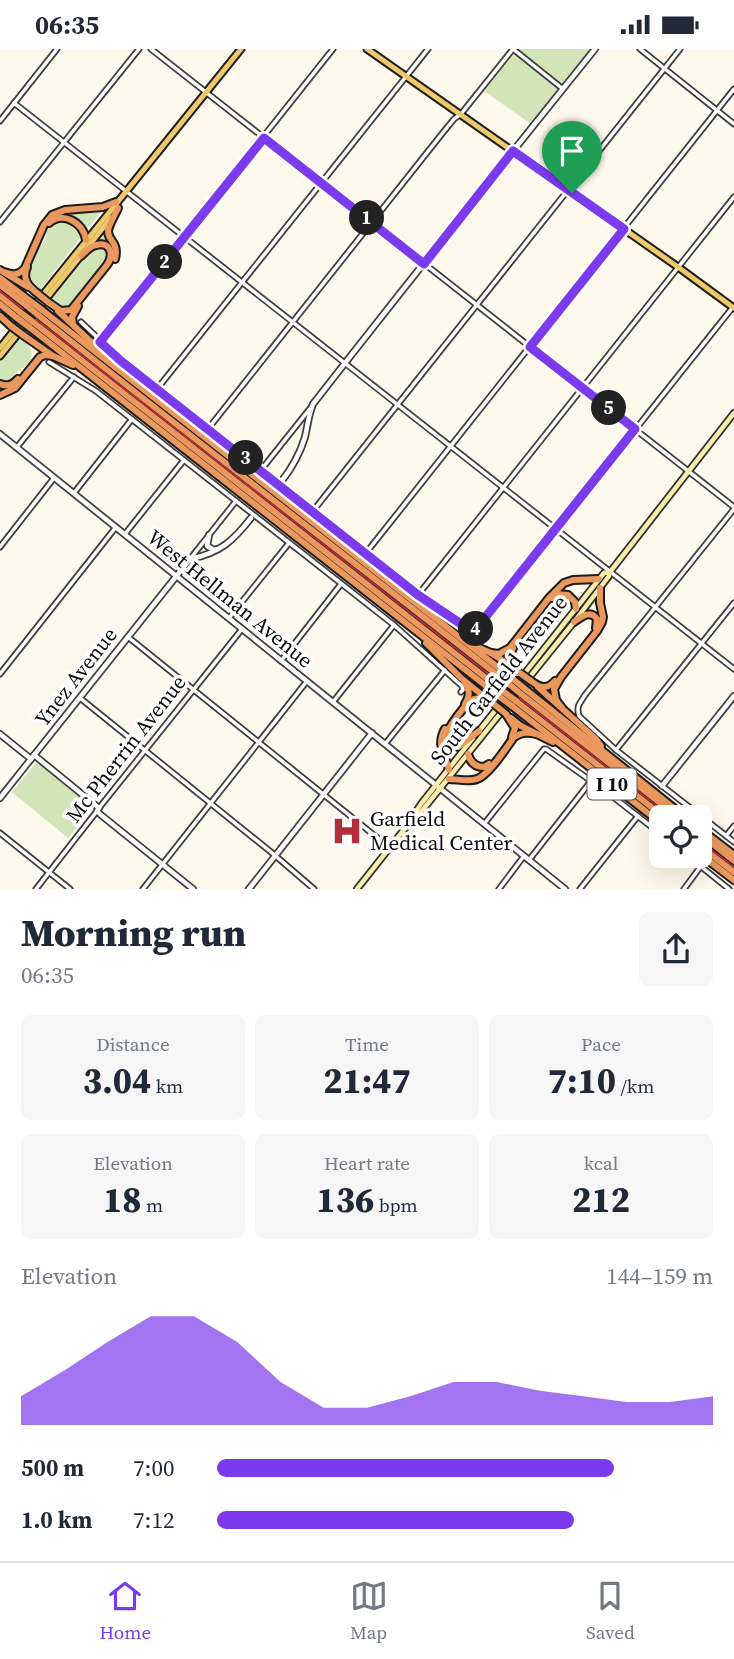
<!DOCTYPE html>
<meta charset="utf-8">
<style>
:root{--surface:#fff;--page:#f6f6f7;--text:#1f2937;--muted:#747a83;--line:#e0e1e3;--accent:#7c3aed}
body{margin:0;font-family:"Source Serif 4",serif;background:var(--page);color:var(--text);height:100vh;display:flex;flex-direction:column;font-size:26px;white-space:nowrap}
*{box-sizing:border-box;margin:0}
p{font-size:23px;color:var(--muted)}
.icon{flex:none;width:38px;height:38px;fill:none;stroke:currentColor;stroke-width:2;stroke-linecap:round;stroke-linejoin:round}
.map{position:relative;height:840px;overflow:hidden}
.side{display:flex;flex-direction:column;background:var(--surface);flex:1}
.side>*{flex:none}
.controls{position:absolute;left:649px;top:756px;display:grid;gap:14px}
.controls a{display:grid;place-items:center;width:63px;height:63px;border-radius:10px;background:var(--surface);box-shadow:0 7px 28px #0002;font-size:35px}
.pin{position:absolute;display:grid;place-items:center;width:60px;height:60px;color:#fff;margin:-72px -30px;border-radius:50% 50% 50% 0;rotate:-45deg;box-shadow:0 0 7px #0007}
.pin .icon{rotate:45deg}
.km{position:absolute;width:35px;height:35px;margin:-18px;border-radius:50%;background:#222;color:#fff;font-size:19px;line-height:35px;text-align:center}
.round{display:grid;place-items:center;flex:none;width:74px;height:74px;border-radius:10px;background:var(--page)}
.summary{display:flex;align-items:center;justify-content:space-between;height:119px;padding:0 21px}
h1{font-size:38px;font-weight:800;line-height:52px}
.figures{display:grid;grid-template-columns:repeat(3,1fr);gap:10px;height:119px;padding:7px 21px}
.figures div{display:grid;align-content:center;border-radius:10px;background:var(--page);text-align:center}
.figures b{font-size:35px;font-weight:800}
.figures small{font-size:19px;font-weight:400}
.figures p{font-size:19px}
.chart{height:196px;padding:14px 21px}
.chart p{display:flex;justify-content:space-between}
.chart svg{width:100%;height:126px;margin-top:7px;fill:var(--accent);opacity:.7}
ul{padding:0 21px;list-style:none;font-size:23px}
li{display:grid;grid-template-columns:112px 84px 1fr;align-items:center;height:52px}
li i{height:18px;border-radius:9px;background:var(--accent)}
.status{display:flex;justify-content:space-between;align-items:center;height:49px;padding:0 35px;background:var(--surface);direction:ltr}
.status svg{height:19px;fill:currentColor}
.menu{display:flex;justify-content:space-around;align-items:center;height:98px;border-top:2px solid var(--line);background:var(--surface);font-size:19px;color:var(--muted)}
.menu a{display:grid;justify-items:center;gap:4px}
.menu .current{color:var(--accent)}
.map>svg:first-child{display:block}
.green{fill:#d1e5b8}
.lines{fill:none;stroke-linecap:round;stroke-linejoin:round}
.tertiary-tunnel{stroke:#dad5ca;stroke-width:4.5;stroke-dasharray:4.5 2;stroke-linecap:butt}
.minor-casing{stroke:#3f3f3f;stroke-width:7}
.tertiary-casing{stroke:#3f3f3f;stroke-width:8}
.secondary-casing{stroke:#2e2e2e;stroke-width:8}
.primary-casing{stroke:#1d1d1d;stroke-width:9}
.motorway-casing{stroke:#1d1d1d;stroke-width:10}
.minor{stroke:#fff;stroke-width:3.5}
.tertiary{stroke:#fff;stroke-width:4.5}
.secondary{stroke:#f9edab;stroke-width:4.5}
.primary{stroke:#eec96b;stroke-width:5}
.motorway{stroke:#ea985e;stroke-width:6}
.rail{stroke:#b12e3a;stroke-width:2}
.motorway-bridge-casing{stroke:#1d1d1d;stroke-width:10;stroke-linecap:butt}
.motorway-bridge{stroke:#ea985e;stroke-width:6}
.route-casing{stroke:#fff;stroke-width:14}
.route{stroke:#7c3aed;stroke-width:9}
.labels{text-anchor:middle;stroke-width:7;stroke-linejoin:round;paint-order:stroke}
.shield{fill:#fff;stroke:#555;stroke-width:2}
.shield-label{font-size:19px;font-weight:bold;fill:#0c0c0c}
.street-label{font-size:21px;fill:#0c0c0c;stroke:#fff}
.poi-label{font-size:21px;fill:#0c0c0c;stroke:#fff;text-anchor:start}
</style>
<div class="status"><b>06:35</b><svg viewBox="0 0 49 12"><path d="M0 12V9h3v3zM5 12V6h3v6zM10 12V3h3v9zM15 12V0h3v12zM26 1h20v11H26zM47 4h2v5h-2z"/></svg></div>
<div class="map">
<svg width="734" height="840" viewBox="0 0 734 840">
<rect width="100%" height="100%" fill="#fef9ec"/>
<g class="green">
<polygon points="518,0 590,0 563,33 560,34"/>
<polygon points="516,6 557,39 557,42 531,75 484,42 512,7"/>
<path d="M100,161V164L39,242L28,231C29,222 33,208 38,200C43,193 46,193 46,184C51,176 57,171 62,163Z"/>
<polygon points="104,183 112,193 114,206 95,227 91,228 85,236 87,240 73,255 63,258 49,251"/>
<path d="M20,288C30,295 38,307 25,317C19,323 16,321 14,329L7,333L0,330V312Z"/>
<polygon points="35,715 40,716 89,755 91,761 68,789 12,743"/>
</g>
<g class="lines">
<polyline class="tertiary-tunnel" points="252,468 279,435"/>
<defs>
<g id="minor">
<polyline points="151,0 734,458"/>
<polyline points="513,0 563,40"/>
<polyline points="640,0 734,75"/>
<polyline points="14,54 734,620"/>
<polyline points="0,72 57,0"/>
<polyline points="0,173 139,0"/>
<polyline points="81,273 122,312 418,546 470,581 478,578 733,258"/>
<polyline points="100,293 333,0"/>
<polyline points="49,313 96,342 394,576 462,637 463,641 461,643"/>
<polyline points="157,340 428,0"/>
<polyline points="208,380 441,86 454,70 461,65 513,0"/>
<polyline points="17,398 74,328"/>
<polyline points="261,421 312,357"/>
<polyline points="74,444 132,370"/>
<path d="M734,460L585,646C580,654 576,657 579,667L616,701L734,793"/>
<polyline points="313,462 680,0"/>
<polyline points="125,485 184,411"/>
<polyline points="0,498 54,429"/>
<polyline points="366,504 734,40"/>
<polyline points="190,510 236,452"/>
<polyline points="418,546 734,148"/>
<polyline points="229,569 289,494"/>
<polyline points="128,588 390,799"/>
<polyline points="281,612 341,535"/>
<polyline points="0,625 116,478"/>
<polyline points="80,649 271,803 314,840"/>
<polyline points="333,653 394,576"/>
<polyline points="385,695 445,621"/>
<polyline points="616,701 734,554"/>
<polyline points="99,759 242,580"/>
<polyline points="484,775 544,700 546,700 608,744 662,786"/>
<polyline points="0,784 70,840"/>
<polyline points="726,787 734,777"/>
<polyline points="688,807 729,840"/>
<polyline points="529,811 591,732"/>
<polyline points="36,840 97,762"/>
<polyline points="143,840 307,632"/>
<polyline points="499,840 524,807"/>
<polyline points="580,840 638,767"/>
<polyline points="684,840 701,817"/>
</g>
<g id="tertiary">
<polyline points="0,385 565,840"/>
<path d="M281,433C292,419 300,405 305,388C308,375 308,368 313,355C406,236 500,118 595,0"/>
<polyline points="209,486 207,497 214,501 218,500"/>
<polyline points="0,685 31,710"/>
<polyline points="34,706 99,759 97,762 101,766 193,840"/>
<polyline points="662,737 734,647"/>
<path d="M0,749L190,510C220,504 233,492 251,469"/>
<polyline points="249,840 372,684"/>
</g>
<g id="secondary">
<polyline points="479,682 604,524 610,523"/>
<polyline points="418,763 417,761 421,755 473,689"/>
<polyline points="357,840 418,763 421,763 574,573 609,527 610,523 734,364"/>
</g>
<g id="primary">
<polyline points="367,0 678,218 734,259"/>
<polyline points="0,299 241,0"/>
<polyline points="0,307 111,169"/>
</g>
<g id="motorway">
<path d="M49,174C63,162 83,173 86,191"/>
<path d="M115,210C119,192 108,193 108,182C109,175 115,166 118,159"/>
<path d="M27,218C22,230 28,237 37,244"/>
<polyline points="0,221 28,238"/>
<path d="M4,223C13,226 18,227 25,219L44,176L52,166L65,161L103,158L116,153"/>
<polyline points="0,229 30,252"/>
<polyline points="0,236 27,257"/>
<polyline points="0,247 21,264"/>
<path d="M48,253L61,262L71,261L107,216C114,206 111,192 96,196C90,197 85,203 81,207"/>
<polyline points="0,255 17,269"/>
<polyline points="42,261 514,631"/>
<polyline points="58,262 106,307"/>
<path d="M38,266C194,391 353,512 510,636"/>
<polyline points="0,267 11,277"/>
<polyline points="33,273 504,643"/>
<polyline points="73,275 72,268 78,257"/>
<polyline points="29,278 500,648"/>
<polyline points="23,286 53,307 73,316"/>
<path d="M0,335C8,338 12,336 18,330"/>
<polyline points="0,346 15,339 40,308 45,306 53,307"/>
<polyline points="552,549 557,545 568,546 575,553 576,560"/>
<path d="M574,573C581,568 590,560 597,570L596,579"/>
<polyline points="426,594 461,629 487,650"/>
<polyline points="475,597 491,604 511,617"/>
<polyline points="513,599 509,608 511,614 517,621"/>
<polyline points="491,604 499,605 510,599 549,549 564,534 573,531 599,530"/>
<path d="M531,632C540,639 547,641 555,632"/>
<path d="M465,634C470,642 470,647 465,655"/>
<polyline points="538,638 596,690 601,697"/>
<polyline points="525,640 685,768"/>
<polyline points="521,645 678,768"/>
<polyline points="516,652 664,768"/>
<polyline points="512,657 662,775"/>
<polyline points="562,659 556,651 554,640 561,628 597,582 602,573 603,568 600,554 600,539"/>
<polyline points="506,665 515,679 512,688"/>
<polyline points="511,669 521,677 553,693"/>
<path d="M445,680C436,696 445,705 449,721"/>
<path d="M479,682L458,698L450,696L445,688C448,679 466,653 474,650C480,648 486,652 492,654"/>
<path d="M468,705C470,713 475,718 484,718L489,715"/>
<path d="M449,730C457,730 469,733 477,730C489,726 506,699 514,688C522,683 528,683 536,685"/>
<polyline points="700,780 734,806"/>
<polyline points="700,785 734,812"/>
<polyline points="700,797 734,823"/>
<polyline points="700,805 734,831"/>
</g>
</defs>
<use href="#minor" class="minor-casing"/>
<use href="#tertiary" class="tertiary-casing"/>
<use href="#secondary" class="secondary-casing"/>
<use href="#primary" class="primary-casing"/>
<use href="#motorway" class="motorway-casing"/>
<use href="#minor" class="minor"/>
<use href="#tertiary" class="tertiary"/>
<use href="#secondary" class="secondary"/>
<use href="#primary" class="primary"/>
<use href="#motorway" class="motorway"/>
<g class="rail">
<polyline points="0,242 671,768"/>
<polyline points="700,792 734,818"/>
</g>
<defs>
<g id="motorway-bridge">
<polyline points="37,244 48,253"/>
<polyline points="30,252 42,261"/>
<polyline points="27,257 38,266"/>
<polyline points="21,264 33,273"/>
<polyline points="17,269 29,278"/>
<polyline points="11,277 23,286"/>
<polyline points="520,624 531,632"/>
<polyline points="514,631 525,640"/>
<polyline points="510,636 521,645"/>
<polyline points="504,643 516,652"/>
<polyline points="500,648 512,657"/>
<polyline points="495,656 506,665"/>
</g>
</defs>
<use href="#motorway-bridge" class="motorway-bridge-casing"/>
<use href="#motorway-bridge" class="motorway-bridge"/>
</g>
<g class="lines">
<defs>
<polygon id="route" points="264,89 424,215 513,102 624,180 530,298 635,380 476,580 470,581 418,546 121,312 100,293"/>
</defs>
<use href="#route" class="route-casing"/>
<use href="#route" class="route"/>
</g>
<defs>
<symbol id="hospital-bare" viewBox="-9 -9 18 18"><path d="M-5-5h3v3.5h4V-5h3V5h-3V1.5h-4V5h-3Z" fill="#b12e3a" stroke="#fff" stroke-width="2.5" paint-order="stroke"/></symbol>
</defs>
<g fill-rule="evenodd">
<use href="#hospital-bare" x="325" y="760" width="44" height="44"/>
</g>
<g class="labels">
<rect class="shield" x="587.5" y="719.5" width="49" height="31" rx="5"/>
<g class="shield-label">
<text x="612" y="742">I 10</text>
</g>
<g class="street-label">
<text transform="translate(230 550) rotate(39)" y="7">West Hellman Avenue</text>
<text transform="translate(76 628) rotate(-52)" y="7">Ynez Avenue</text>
<text transform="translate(499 631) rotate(-52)" y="7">South Garfield Avenue</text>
<text transform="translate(126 700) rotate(-52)" y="7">Mc Pherrin Avenue</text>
</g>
<g class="poi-label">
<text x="370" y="777">Garfield<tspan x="370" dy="24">Medical Center</tspan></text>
</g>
</g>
</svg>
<div class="controls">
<a><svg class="icon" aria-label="locate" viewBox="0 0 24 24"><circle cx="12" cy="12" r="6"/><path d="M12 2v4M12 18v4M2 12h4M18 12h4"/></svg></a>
</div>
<div class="pin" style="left:572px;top:144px;background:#1e9e55"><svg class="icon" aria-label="arrive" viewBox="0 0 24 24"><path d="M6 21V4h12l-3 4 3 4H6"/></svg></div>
<b class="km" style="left:367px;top:169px">1</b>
<b class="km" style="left:165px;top:213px">2</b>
<b class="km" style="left:246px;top:409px">3</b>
<b class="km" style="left:476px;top:580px">4</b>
<b class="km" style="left:609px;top:359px">5</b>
</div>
<section class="side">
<div class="summary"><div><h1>Morning run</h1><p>06:35</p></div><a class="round"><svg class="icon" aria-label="share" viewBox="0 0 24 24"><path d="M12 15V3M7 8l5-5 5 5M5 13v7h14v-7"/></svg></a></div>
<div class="figures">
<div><p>Distance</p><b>3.04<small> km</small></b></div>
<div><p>Time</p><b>21:47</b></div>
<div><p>Pace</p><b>7:10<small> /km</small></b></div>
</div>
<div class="figures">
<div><p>Elevation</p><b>18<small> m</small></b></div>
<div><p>Heart rate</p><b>136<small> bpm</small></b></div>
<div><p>kcal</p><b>212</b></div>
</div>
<div class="chart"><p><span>Elevation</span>144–159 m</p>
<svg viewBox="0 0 160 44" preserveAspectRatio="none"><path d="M0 44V34L10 25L20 15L30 6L40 6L50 15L60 29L70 38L80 38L90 34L100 29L110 29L120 32L130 34L140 36L150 36L160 34V44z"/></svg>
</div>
<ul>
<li><b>500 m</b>7:00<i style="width:80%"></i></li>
<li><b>1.0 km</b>7:12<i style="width:72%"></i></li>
</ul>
</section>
<nav class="menu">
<a class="current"><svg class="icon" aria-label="home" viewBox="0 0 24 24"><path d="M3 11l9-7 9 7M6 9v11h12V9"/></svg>Home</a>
<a><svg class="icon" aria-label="map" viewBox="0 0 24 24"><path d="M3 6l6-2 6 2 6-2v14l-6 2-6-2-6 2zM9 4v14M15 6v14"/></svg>Map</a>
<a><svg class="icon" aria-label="saved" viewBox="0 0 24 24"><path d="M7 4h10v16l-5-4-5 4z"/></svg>Saved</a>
</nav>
